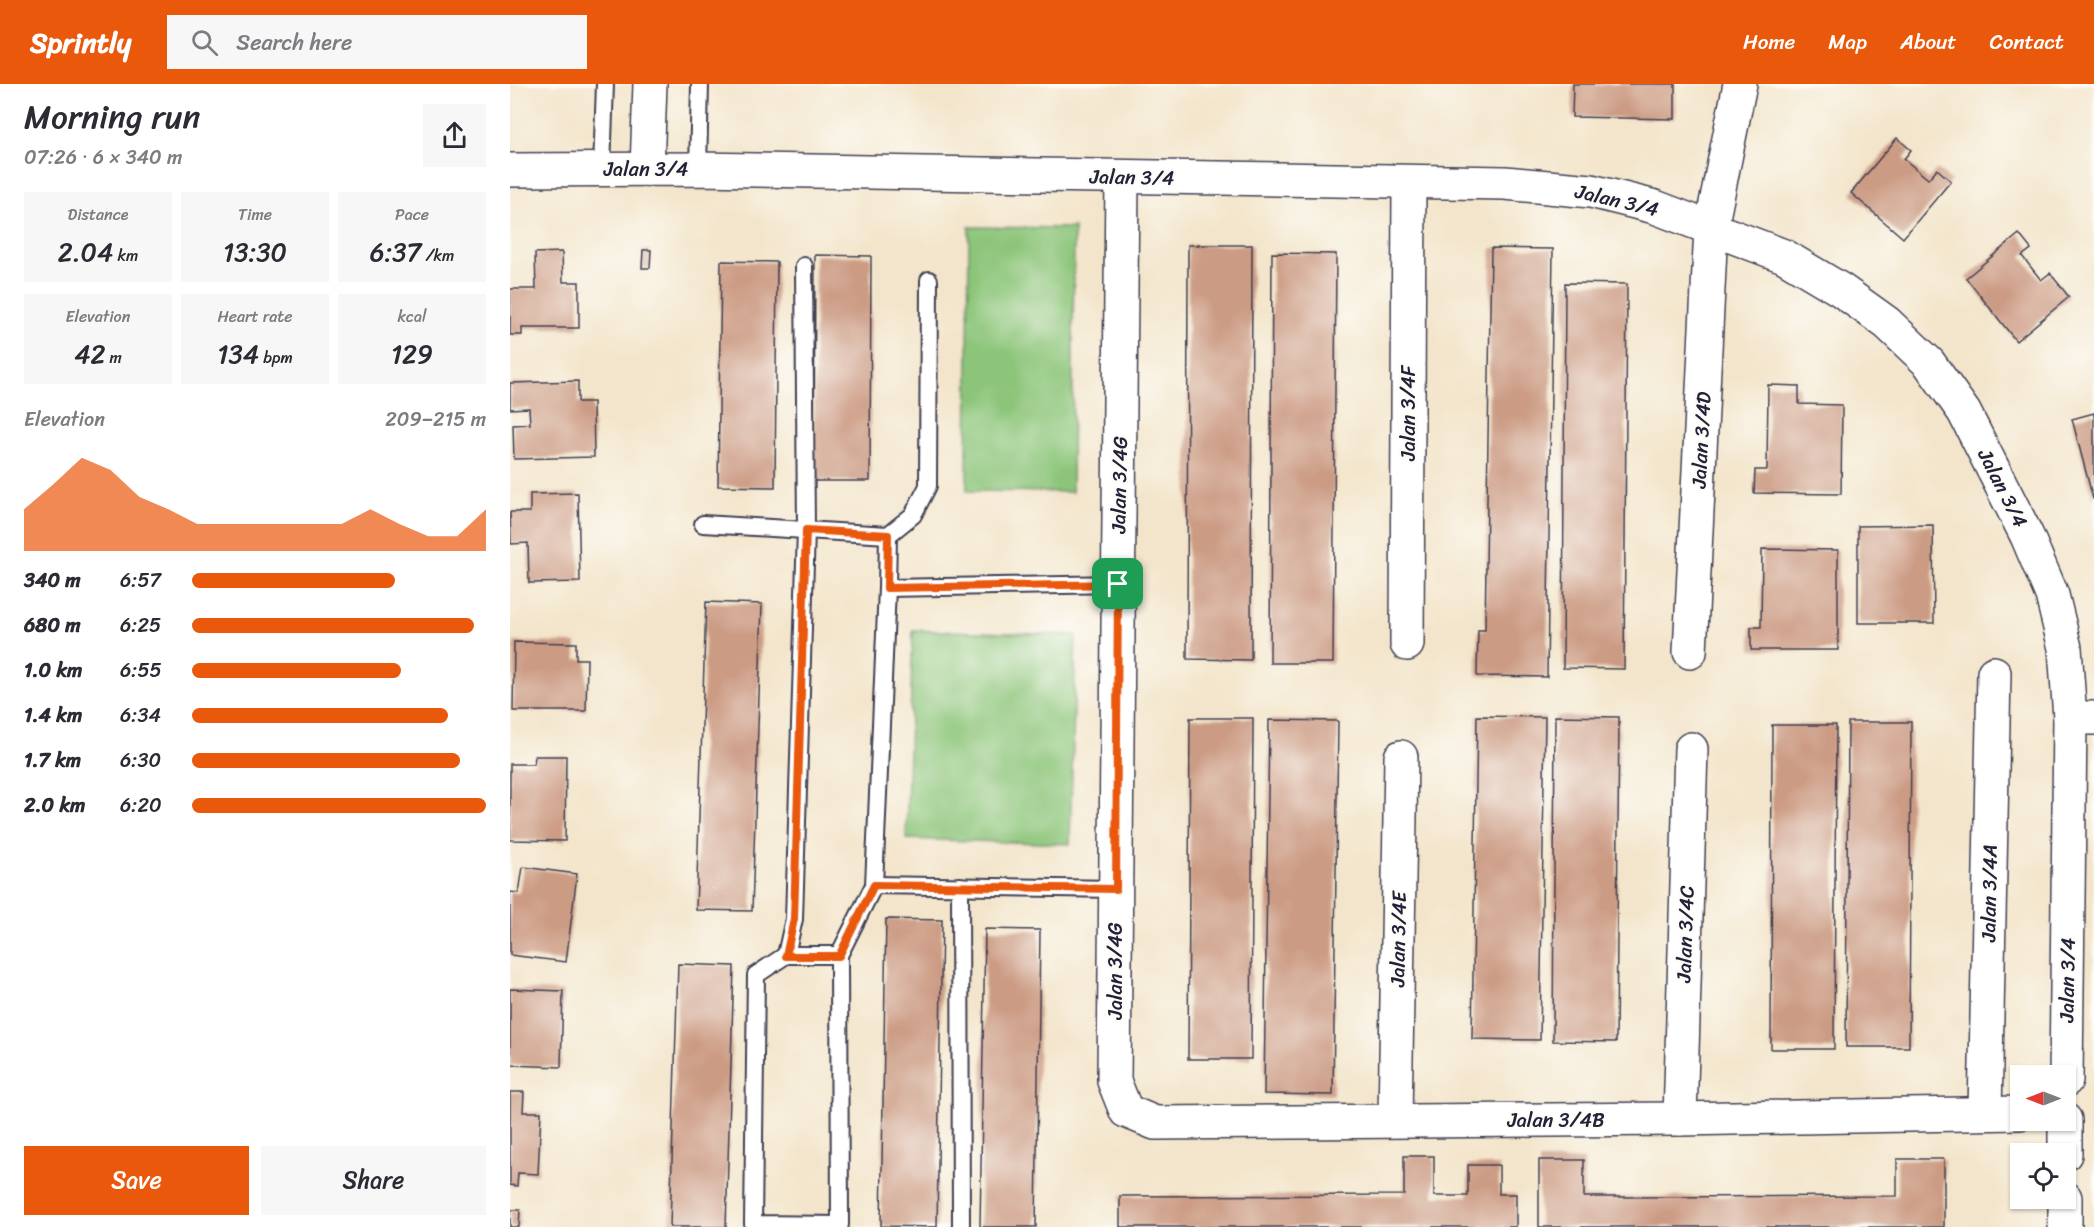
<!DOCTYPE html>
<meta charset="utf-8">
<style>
:root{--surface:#fff;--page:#f7f7f7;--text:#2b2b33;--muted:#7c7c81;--accent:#ea580c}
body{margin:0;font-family:Sriracha,sans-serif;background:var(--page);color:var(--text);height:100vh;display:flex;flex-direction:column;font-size:22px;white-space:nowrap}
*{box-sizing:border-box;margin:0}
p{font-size:20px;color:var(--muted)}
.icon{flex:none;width:33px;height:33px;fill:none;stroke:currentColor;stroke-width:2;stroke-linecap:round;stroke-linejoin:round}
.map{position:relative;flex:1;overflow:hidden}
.details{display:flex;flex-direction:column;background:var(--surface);width:510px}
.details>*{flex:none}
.needle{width:39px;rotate:270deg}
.buttons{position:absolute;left:1500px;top:981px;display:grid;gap:12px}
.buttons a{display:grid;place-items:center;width:66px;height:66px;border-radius:0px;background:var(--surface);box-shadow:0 2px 4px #0004;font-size:30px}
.pin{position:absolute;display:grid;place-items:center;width:51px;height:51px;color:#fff;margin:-26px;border-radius:12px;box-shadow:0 3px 9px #0006}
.round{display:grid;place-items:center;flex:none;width:63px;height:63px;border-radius:0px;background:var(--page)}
.summary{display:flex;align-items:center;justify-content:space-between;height:102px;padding:0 24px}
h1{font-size:33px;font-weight:600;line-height:45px}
.metrics{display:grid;grid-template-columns:repeat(3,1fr);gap:9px;height:102px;padding:6px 24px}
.metrics div{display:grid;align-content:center;border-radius:0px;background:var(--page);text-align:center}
.metrics b{font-size:26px;font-weight:600}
.metrics small{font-size:16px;font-weight:400}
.metrics p{font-size:16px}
.chart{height:168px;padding:12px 24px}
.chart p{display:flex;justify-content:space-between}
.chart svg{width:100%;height:108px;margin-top:6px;fill:var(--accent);opacity:.7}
.primary-button{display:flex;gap:12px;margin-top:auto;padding:12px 24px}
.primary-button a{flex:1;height:69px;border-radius:0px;background:var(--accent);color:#fff;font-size:24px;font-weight:600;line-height:69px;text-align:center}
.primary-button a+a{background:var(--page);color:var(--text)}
ul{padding:0 24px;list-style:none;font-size:20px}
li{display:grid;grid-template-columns:96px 72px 1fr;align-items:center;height:45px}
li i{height:15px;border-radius:8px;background:var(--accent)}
header{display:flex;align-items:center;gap:36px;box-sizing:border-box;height:84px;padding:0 30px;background:var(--accent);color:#fff}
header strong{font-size:28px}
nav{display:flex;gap:33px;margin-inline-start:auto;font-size:21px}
.search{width:420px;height:54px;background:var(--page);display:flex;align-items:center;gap:15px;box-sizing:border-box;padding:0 21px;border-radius:0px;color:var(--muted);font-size:22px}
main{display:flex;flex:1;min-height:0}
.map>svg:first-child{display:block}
.green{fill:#8cc579;stroke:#57745a;stroke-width:1.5}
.building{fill:#cc9b84}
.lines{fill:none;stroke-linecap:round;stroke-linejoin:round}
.service-casing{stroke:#413f51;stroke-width:20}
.minor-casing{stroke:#413f51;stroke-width:36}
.tertiary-casing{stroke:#413f51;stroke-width:36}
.service{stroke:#fff;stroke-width:16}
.minor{stroke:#fff;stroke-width:33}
.tertiary{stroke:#fff;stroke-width:33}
.route-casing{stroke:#fff;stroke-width:12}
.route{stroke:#ea580c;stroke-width:8}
.labels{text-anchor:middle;stroke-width:5;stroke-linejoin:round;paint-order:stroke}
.street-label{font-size:20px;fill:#22223b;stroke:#fdfcf7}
</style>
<header>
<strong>Sprintly</strong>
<div class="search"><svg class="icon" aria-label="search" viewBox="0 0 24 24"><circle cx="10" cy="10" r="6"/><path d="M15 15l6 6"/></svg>Search here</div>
<nav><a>Home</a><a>Map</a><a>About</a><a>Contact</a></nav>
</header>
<main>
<section class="details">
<div class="summary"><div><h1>Morning run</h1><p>07:26 · 6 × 340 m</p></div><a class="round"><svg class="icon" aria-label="share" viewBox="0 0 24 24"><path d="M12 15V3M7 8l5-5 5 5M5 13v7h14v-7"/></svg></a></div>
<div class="metrics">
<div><p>Distance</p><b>2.04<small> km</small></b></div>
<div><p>Time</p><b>13:30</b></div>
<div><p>Pace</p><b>6:37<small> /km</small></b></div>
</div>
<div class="metrics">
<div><p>Elevation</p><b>42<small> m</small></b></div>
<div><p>Heart rate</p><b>134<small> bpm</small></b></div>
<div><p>kcal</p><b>129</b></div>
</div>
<div class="chart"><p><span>Elevation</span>209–215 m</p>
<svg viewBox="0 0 160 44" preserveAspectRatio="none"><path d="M0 44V27L10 17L20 6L30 11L40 22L50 27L60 33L70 33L80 33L90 33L100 33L110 33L120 27L130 33L140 38L150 38L160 27V44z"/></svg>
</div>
<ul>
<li><b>340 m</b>6:57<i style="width:69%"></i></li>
<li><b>680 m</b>6:25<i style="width:96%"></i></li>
<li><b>1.0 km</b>6:55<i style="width:71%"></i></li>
<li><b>1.4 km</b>6:34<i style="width:87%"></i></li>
<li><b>1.7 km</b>6:30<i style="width:91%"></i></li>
<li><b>2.0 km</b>6:20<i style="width:100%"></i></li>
</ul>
<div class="primary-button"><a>Save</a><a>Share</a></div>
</section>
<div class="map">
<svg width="1584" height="1143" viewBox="0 0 1584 1143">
<rect width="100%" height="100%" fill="#fdfcf7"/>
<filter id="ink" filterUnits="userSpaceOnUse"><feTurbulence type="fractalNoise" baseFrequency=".0167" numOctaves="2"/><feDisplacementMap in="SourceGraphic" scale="12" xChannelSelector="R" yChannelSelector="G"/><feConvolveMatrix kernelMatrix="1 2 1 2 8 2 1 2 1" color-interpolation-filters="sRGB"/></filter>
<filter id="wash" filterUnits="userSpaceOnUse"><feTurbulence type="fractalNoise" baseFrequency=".008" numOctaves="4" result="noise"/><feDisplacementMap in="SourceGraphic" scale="24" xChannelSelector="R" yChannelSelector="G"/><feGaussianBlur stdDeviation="1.35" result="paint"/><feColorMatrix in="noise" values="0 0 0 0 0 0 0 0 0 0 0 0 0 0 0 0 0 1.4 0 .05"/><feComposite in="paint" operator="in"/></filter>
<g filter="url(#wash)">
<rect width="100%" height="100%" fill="#f3e5cb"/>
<g class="green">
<polygon points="459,143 564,144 562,408 457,407"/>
<polygon points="403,546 566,551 560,760 396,755"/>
</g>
<g id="blocks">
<g class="building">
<polygon points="1063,0 1165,0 1165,35 1062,33"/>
<polygon points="1387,54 1401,66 1394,75 1418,95 1427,85 1441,97 1393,154 1341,109"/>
<polygon points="1509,150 1521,165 1512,172 1531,196 1540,189 1559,213 1506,257 1456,194"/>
<polygon points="678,161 742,161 741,576 677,575"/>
<polygon points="981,164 1043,165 1037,593 967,592 968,546 975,546"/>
<polygon points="133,166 141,166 140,184 132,184"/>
<polygon points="52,168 53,198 69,198 69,244 12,244 12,251 0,251 0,205 26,205 25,169"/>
<polygon points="762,169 826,170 823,579 760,579"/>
<polygon points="305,171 361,172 360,397 304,397"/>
<polygon points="211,177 267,178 265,403 208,402"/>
<polygon points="1055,199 1117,200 1114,585 1053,584"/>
<polygon points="68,297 68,318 83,318 84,373 4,375 3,341 20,340 19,324 0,325 0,299"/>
<polygon points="1258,301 1289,302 1289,320 1332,321 1331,410 1244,409 1245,386 1257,386"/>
<polygon points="1584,329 1584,415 1583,415 1562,335"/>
<polygon points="68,409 70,498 19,499 18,459 1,460 0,428 20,428 20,410"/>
<polygon points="1423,441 1424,539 1348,539 1348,442"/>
<polygon points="1252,465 1328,466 1328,566 1241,566 1241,543 1251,543"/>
<polygon points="196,518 252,520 242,827 186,826"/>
<polygon points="4,558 66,559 66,575 77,575 76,627 3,627"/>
<polygon points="967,632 1035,633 1030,956 962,955"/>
<polygon points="1045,632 1109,633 1106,958 1043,957"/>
<polygon points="680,634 743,634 741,975 678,975"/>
<polygon points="759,636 828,637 823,1011 754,1010"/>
<polygon points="1338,638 1401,638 1399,963 1336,963"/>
<polygon points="1262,641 1326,641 1324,965 1261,965"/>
<polygon points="25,672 56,672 55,757 0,756 0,680 24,680"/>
<polygon points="13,783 67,790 56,878 0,871 0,808 9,809"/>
<polygon points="376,835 432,836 427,1143 371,1142"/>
<polygon points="475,845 530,846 526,1143 470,1143"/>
<polygon points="168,880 224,882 216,1143 160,1143"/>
<polygon points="0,905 53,907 51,983 0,981"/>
<polygon points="0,1008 14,1008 13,1028 31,1028 28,1090 8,1089 7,1102 0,1101"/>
<polygon points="894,1072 924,1072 924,1112 958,1112 958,1081 989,1081 989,1110 1006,1110 1006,1143 610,1143 610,1112 894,1111"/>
<polygon points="1387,1075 1434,1075 1434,1143 1029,1143 1029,1076 1074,1076 1074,1113 1105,1113 1387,1112"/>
<polygon points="0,1126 10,1126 9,1143 0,1143"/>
</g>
</g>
</g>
<g filter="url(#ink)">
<use href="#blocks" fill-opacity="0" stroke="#413f51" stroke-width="1.5"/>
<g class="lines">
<defs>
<g id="service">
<polyline points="92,85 95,0"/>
<polyline points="188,85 190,0"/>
<polyline points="193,440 378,451"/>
<polyline points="377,504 608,500"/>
<polyline points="364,801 606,805"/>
<polyline points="450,802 451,1143"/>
<polyline points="276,871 284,835 296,446 294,182"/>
<polyline points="329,871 276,871 246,891 243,1140 330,1141 329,871 364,801 377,504 378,451 403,431 418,402 419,196"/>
</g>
<g id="minor">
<polyline points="137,85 140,0"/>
<polyline points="612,93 604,997 616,1027 645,1039 1170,1035 1510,1029"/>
<polyline points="897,560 899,98"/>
<polyline points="1180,568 1201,144 1230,0"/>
<polyline points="1560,634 1584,634"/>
<polyline points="1475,1029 1484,589"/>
<polyline points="1170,1035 1181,665"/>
<polyline points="885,1036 891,673"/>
</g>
<g id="tertiary">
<polyline points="0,86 188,85 995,99 1081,107 1145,123 1274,172 1331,206 1377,239 1419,279 1454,328 1517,452 1542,511 1555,564 1560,634 1556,996"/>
<polyline points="1555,1070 1555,1036"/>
<polyline points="1555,1143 1555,1114"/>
</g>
</defs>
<use href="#service" class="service-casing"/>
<use href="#minor" class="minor-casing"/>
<use href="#tertiary" class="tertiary-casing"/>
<use href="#service" class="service"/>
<use href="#minor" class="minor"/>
<use href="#tertiary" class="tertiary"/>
</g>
</g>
<g class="lines" filter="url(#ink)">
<defs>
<polygon id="route" points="296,446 378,451 377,504 608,500 606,805 364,801 329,872 276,872 284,835"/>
</defs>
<use href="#route" class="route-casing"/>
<use href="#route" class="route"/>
</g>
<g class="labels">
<g class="street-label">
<text x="136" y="92">Jalan 3/4</text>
<text transform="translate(622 93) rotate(1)" y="7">Jalan 3/4</text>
<text transform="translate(1107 116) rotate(13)" y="7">Jalan 3/4</text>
<text transform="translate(898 329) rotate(-90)" y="7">Jalan 3/4F</text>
<text transform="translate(1191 356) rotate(-87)" y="7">Jalan 3/4D</text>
<text transform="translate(609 401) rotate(-89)" y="7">Jalan 3/4G</text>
<text transform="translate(1493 404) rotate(63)" y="7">Jalan 3/4</text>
<text transform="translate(1479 809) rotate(-89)" y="7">Jalan 3/4A</text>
<text transform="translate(1175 850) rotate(-88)" y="7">Jalan 3/4C</text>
<text transform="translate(888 855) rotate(-89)" y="7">Jalan 3/4E</text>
<text transform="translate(605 887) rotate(-90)" y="7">Jalan 3/4G</text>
<text transform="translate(1557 896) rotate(-89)" y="7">Jalan 3/4</text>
<text x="1046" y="1043">Jalan 3/4B</text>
</g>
</g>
</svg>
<div class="buttons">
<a><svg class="needle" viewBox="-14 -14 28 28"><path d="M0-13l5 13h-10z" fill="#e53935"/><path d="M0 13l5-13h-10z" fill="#7c7c81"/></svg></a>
<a><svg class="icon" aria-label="locate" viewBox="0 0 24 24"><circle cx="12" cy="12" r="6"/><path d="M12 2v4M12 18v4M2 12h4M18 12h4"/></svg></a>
</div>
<div class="pin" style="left:608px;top:500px;background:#1e9e55"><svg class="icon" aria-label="arrive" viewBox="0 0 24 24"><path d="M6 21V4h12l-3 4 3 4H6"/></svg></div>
</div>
</main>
